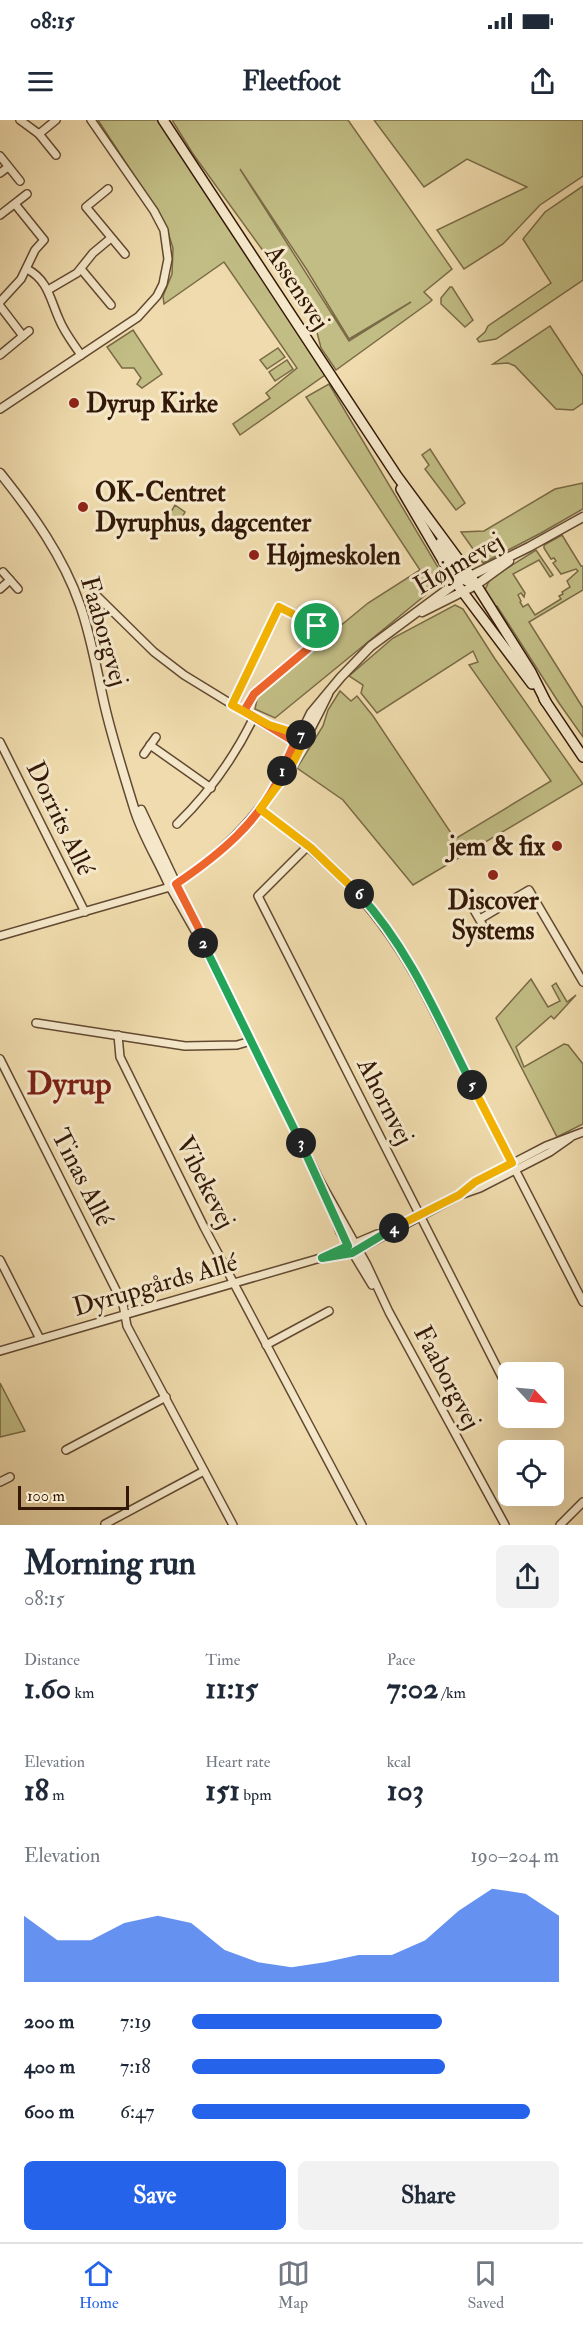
<!DOCTYPE html>
<meta charset="utf-8">
<style>
:root{--surface:#fff;--page:#f2f2f3;--text:#1f2937;--muted:#747a83;--line:#e0e1e3;--accent:#2563eb}
body{margin:0;font-family:"IM FELL Double Pica",serif;background:var(--page);color:var(--text);height:100vh;display:flex;flex-direction:column;font-size:22px;white-space:nowrap}
*{box-sizing:border-box;margin:0}
p{font-size:20px;color:var(--muted)}
.icon{flex:none;width:33px;height:33px;fill:none;stroke:currentColor;stroke-width:2;stroke-linecap:round;stroke-linejoin:round}
.map{position:relative;height:1405px;overflow:hidden}
.drawer{display:flex;flex-direction:column;background:var(--surface);flex:1}
.drawer>*{flex:none}
.needle{width:39px;rotate:116deg}
.controls{position:absolute;left:498px;top:1242px;display:grid;gap:12px}
.controls a{display:grid;place-items:center;width:66px;height:66px;border-radius:9px;background:var(--surface);box-shadow:0 6px 24px #0002;font-size:30px}
.scale{position:absolute;left:18px;bottom:15px;width:111px;box-sizing:border-box;padding-left:6px;border:3px solid #331808;border-top:0;font-size:16px;line-height:21px;white-space:nowrap;color:#331808;-webkit-text-stroke:4px #f5e8ca;paint-order:stroke}
.pin{position:absolute;display:grid;place-items:center;width:51px;height:51px;color:#fff;margin:-26px;border:3px solid #fff;border-radius:50%;box-shadow:0 2px 6px #0007}
.km{position:absolute;width:30px;height:30px;margin:-15px;border-radius:50%;background:#222;color:#fff;font-size:16px;line-height:30px;text-align:center}
.round{display:grid;place-items:center;flex:none;width:63px;height:63px;border-radius:9px;background:var(--page)}
.headline{display:flex;align-items:center;justify-content:space-between;height:102px;padding:0 24px}
h1{font-size:33px;font-weight:700;line-height:45px}
.stats{display:grid;grid-template-columns:repeat(3,1fr);gap:9px;height:102px;padding:6px 24px}
.stats div{display:grid;align-content:center}
.stats b{font-size:30px;font-weight:700}
.stats small{font-size:16px;font-weight:400}
.stats p{font-size:16px}
.chart{height:168px;padding:12px 24px}
.chart p{display:flex;justify-content:space-between}
.chart svg{width:100%;height:108px;margin-top:6px;fill:var(--accent);opacity:.7}
.action{display:flex;gap:12px;margin-top:auto;padding:12px 24px}
.action a{flex:1;height:69px;border-radius:9px;background:var(--accent);color:#fff;font-size:24px;font-weight:700;line-height:69px;text-align:center}
.action a+a{background:var(--page);color:var(--text)}
ul{padding:0 24px;list-style:none;font-size:20px}
li{display:grid;grid-template-columns:96px 72px 1fr;align-items:center;height:45px}
li i{height:15px;border-radius:8px;background:var(--accent)}
.status{display:flex;justify-content:space-between;align-items:center;height:42px;padding:0 30px;background:var(--surface);direction:ltr}
.status svg{height:16px;fill:currentColor}
header{display:flex;justify-content:space-between;align-items:center;height:78px;padding:0 24px;background:var(--surface);font-size:27px;font-weight:700}
.tab-bar{display:flex;justify-content:space-around;align-items:center;height:84px;border-top:2px solid var(--line);background:var(--surface);font-size:16px;color:var(--muted)}
.tab-bar a{display:grid;justify-items:center;gap:3px}
.tab-bar .active{color:var(--accent)}
.map>svg:first-child{display:block}
.green{fill:#c1bd84;stroke:#7a6a46;stroke-width:1.5;fill-rule:evenodd}
.lines{fill:none;stroke-linecap:round;stroke-linejoin:round}
.minor-casing{stroke:#624931;stroke-width:10}
.tertiary-casing{stroke:#624931;stroke-width:11}
.secondary-casing{stroke:#331808;stroke-width:12}
.minor{stroke:#f5e8ca;stroke-width:7}
.tertiary{stroke:#f5e8ca;stroke-width:8}
.secondary{stroke:#f5e8ca;stroke-width:9}
.split-1-casing{stroke:#fff;stroke-width:12}
.split-2-casing{stroke:#fff;stroke-width:12}
.split-3-casing{stroke:#fff;stroke-width:12}
.split-4-casing{stroke:#fff;stroke-width:12}
.split-5-casing{stroke:#fff;stroke-width:12}
.split-6-casing{stroke:#fff;stroke-width:12}
.split-7-casing{stroke:#fff;stroke-width:12}
.split-8-casing{stroke:#fff;stroke-width:12}
.split-1{stroke:#f0652b;stroke-width:8}
.split-2{stroke:#f0652b;stroke-width:8}
.split-3{stroke:#22a559;stroke-width:8}
.split-4{stroke:#22a559;stroke-width:8}
.split-5{stroke:#f5b400;stroke-width:8}
.split-6{stroke:#22a559;stroke-width:8}
.split-7{stroke:#f5b400;stroke-width:8}
.split-8{stroke:#f5b400;stroke-width:8}
.poi-dot{fill:#8f2418;stroke:#f5e8ca;stroke-width:2}
.labels{text-anchor:middle;stroke-width:6;stroke-linejoin:round;paint-order:stroke}
.street-label{font-size:26px;fill:#331808;stroke:#f5e8ca}
.poi-label{font-size:26px;font-weight:bold;fill:#331808;stroke:#f5e8ca;text-anchor:start}
.district-label{font-size:32px;font-weight:bold;fill:#7a1f14;stroke:#f5e8ca}
</style>
<div class="status"><b>08:15</b><svg viewBox="0 0 49 12"><path d="M0 12V9h3v3zM5 12V6h3v6zM10 12V3h3v9zM15 12V0h3v12zM26 1h20v11H26zM47 4h2v5h-2z"/></svg></div>
<header><svg class="icon" aria-label="menu" viewBox="0 0 24 24"><path d="M4 6h16M4 12h16M4 18h16"/></svg>Fleetfoot<svg class="icon" aria-label="share" viewBox="0 0 24 24"><path d="M12 15V3M7 8l5-5 5 5M5 13v7h14v-7"/></svg></header>
<div class="map">
<svg width="583" height="1405" viewBox="0 0 583 1405">
<rect width="100%" height="100%" fill="#efdbad"/>
<filter id="stains"><feTurbulence type="fractalNoise" baseFrequency=".00333" numOctaves="4"/><feColorMatrix values="0 0 0 0 .2 0 0 0 0 .09 0 0 0 0 .02 0 0 0 .5 -.17"/></filter>
<radialGradient id="worn" r=".72"><stop offset=".6" stop-color="#630" stop-opacity="0"/><stop offset="1" stop-color="#630" stop-opacity=".3"/></radialGradient>
<g class="green">
<polygon points="98,0 160,0 325,255 240,315 233,304 270,278 266,273 297,248 224,142 164,184 163,176 172,154 173,128 165,103"/>
<path d="M172,0H348L452,149L424,172L432,180L430,182L336,250L321,228L314,201L193,34ZM240,49L307,150L349,219L411,182L349,221Z"/>
<polygon points="374,0 583,0 583,56 540,85 503,124 464,149 437,110 527,67 467,39 424,67"/>
<polygon points="583,66 583,160 496,219 479,222 477,219 485,212 488,206 551,163 523,119 545,92"/>
<polygon points="450,167 452,167 473,200 465,207 441,184 441,178"/>
<polygon points="550,206 583,256 583,283 573,290 556,289 515,246 508,243 493,244"/>
<polygon points="133,210 162,254 142,268 137,264 141,258 134,248 122,248 107,227"/>
<polygon points="278,228 285,237 267,249 260,240"/>
<polygon points="287,240 293,249 275,261 269,252"/>
<polygon points="329,264 445,459 275,598 255,589 258,574 368,483 420,450 306,277"/>
<polygon points="430,329 465,383 456,390 425,349 429,345 422,335"/>
<polygon points="583,363 583,389 541,413 483,443 461,412 484,411 555,369"/>
<polygon points="175,385 185,392 176,408 165,402"/>
<polygon points="562,415 581,446 583,446 583,470 529,502 583,588 583,617 559,583 497,486 494,488 484,472 490,459 536,430 553,455 550,457 539,440 513,454 525,473 524,477 521,473 518,475 521,481 520,482 523,487 528,484 535,495 561,479 559,476 563,474 562,472 570,467 567,461 578,451 576,449 561,454 553,443 556,441 554,438 551,439 544,428 544,425"/>
<polygon points="455,485 463,489 495,539 583,664 413,765 343,680 297,648 323,606 328,590 340,571 351,581 357,576 373,596 455,719 551,661 469,545 478,542 473,531 377,593 361,573 363,565 349,556 393,518"/>
<polygon points="531,859 548,887 560,881 552,866 556,863 567,882 576,875 554,899 551,896 516,927 524,947 564,924 568,925 583,944 583,1004 557,1017 496,898"/>
<polygon points="0,1263 25,1311 0,1317"/>
</g>
<g class="lines">
<defs>
<g id="minor">
<polyline points="20,0 39,14 56,35"/>
<polyline points="39,14 56,0"/>
<polyline points="0,36 20,61"/>
<polyline points="0,53 8,47"/>
<polyline points="108,69 86,87 125,134"/>
<polyline points="0,95 27,74"/>
<path d="M27,149C48,160 50,179 59,199C64,212 73,223 81,235"/>
<polyline points="81,149 111,185"/>
<polyline points="48,170 77,153 93,133 111,118"/>
<polyline points="0,182 21,159 35,130 44,120 15,84"/>
<polyline points="0,186 23,216"/>
<polyline points="0,235 29,211"/>
<polyline points="0,289 138,197 157,176 163,164 168,139 164,110 154,91 91,0"/>
<polyline points="3,452 18,469"/>
<polyline points="0,469 10,460"/>
<polyline points="98,477 154,532 184,555 300,626"/>
<polyline points="232,585 279,487 329,511 254,574 244,591"/>
<polyline points="277,608 304,616"/>
<polyline points="0,622 85,792"/>
<polyline points="150,625 211,668"/>
<polyline points="144,634 156,617"/>
<path d="M260,689C334,745 379,787 423,870L583,1182"/>
<path d="M177,704C210,672 234,638 254,597"/>
<polyline points="308,726 258,776 508,1269"/>
<polyline points="176,764 201,813 202,822"/>
<polyline points="474,790 485,809"/>
<polyline points="480,799 529,770 583,862"/>
<polyline points="0,816 170,767 203,825 320,1061 367,1145 389,1192 505,1405"/>
<polyline points="36,903 185,926 237,925 251,921"/>
<polyline points="118,915 120,937 204,1107 362,1405"/>
<polyline points="0,939 123,1184 127,1206 233,1405"/>
<polyline points="465,1070 475,1063 546,1026 583,1012"/>
<polyline points="331,1087 340,1112 372,1165"/>
<polyline points="330,1134 377,1114"/>
<polyline points="0,1140 40,1219"/>
<polyline points="266,1225 329,1191"/>
<polyline points="0,1231 317,1139 352,1133 460,1075 480,1068 550,1032 570,1018"/>
<polyline points="66,1330 166,1277"/>
<polyline points="0,1362 10,1357"/>
<polyline points="105,1404 204,1351"/>
<polyline points="560,1405 583,1382"/>
</g>
<g id="tertiary">
<path d="M0,353C32,393 63,436 80,485C92,519 97,553 105,587C113,621 124,655 134,688C142,715 159,741 170,767C184,760 196,750 208,741C265,695 297,638 328,574"/>
<polyline points="422,492 476,465 509,441"/>
<polyline points="280,657 311,593 341,557 371,526 456,463 529,427 583,397"/>
<polyline points="141,690 176,764"/>
</g>
<g id="secondary">
<polyline points="163,0 397,356 470,455 531,552 546,582"/>
<polyline points="401,369 456,463 532,564"/>
<polyline points="440,423 463,459 475,465"/>
<polyline points="544,579 583,637"/>
</g>
</defs>
<use href="#minor" class="minor-casing"/>
<use href="#tertiary" class="tertiary-casing"/>
<use href="#secondary" class="secondary-casing"/>
<use href="#minor" class="minor"/>
<use href="#tertiary" class="tertiary"/>
<use href="#secondary" class="secondary"/>
</g>
<g class="lines">
<defs>
<polyline id="split-1" points="282,651 295,622 244,591 254,574 329,511 317,506"/>
<path id="split-2" d="M203,823L201,813L176,764C219,735 262,700 282,651"/>
<polyline id="split-3" points="203,823 301,1023"/>
<polyline id="split-4" points="301,1023 348,1126 322,1138 352,1133 394,1108"/>
<polyline id="split-5" points="394,1108 459,1075 475,1062 512,1043 472,965"/>
<path id="split-6" d="M359,774C409,828 439,900 472,965"/>
<polyline id="split-7" points="301,615 306,617 290,649 260,689 311,728 359,774"/>
<polyline id="split-8" points="301,615 269,605 232,585 279,487 317,506"/>
</defs>
<use href="#split-1" class="split-1-casing"/>
<use href="#split-2" class="split-2-casing"/>
<use href="#split-3" class="split-3-casing"/>
<use href="#split-4" class="split-4-casing"/>
<use href="#split-5" class="split-5-casing"/>
<use href="#split-6" class="split-6-casing"/>
<use href="#split-7" class="split-7-casing"/>
<use href="#split-8" class="split-8-casing"/>
<use href="#split-1" class="split-1"/>
<use href="#split-2" class="split-2"/>
<use href="#split-3" class="split-3"/>
<use href="#split-4" class="split-4"/>
<use href="#split-5" class="split-5"/>
<use href="#split-6" class="split-6"/>
<use href="#split-7" class="split-7"/>
<use href="#split-8" class="split-8"/>
</g>
<g class="poi-dot">
<circle cx="74" cy="283" r="6"/>
<circle cx="83" cy="387" r="6"/>
<circle cx="254" cy="435" r="6"/>
<circle cx="557" cy="726" r="6"/>
<circle cx="493" cy="755" r="6"/>
</g>
<g class="labels">
<g class="street-label">
<text transform="translate(298 167) rotate(57)" y="9">Assensvej</text>
<text transform="translate(458 443) rotate(-30)" y="9">Højmevej</text>
<text transform="translate(105 511) rotate(74)" y="9">Faaborgvej</text>
<text transform="translate(61 698) rotate(64)" y="9">Dorrits Allé</text>
<text transform="translate(386 981) rotate(63)" y="9">Ahornvej</text>
<text transform="translate(83 1057) rotate(63)" y="9">Tinas Allé</text>
<text transform="translate(206 1062) rotate(63)" y="9">Vibekevej</text>
<text transform="translate(155 1164) rotate(-16)" y="9">Dyrupgårds Allé</text>
<text transform="translate(448 1257) rotate(62)" y="9">Faaborgvej</text>
</g>
<g class="poi-label">
<text x="86" y="292">Dyrup Kirke</text>
<text x="95" y="381">OK-Centret<tspan x="95" dy="30">Dyruphus, dagcenter</tspan></text>
<text x="266" y="444">Højmeskolen</text>
<text x="545" y="735" text-anchor="end">jem &amp; fix</text>
<text x="493" y="789" text-anchor="middle">Discover<tspan x="493" dy="30">Systems</tspan></text>
</g>
<g class="district-label">
<text x="69" y="974">Dyrup</text>
</g>
</g>
<rect width="100%" height="100%" filter="url(#stains)"/>
<rect width="100%" height="100%" fill="url(#worn)"/>
</svg>
<div class="controls">
<a><svg class="needle" viewBox="-14 -14 28 28"><path d="M0-13l5 13h-10z" fill="#e53935"/><path d="M0 13l5-13h-10z" fill="#747a83"/></svg></a>
<a><svg class="icon" aria-label="locate" viewBox="0 0 24 24"><circle cx="12" cy="12" r="6"/><path d="M12 2v4M12 18v4M2 12h4M18 12h4"/></svg></a>
</div>
<div class="scale">100 m</div>
<div class="pin" style="left:317px;top:506px;background:#1e9e55"><svg class="icon" aria-label="arrive" viewBox="0 0 24 24"><path d="M6 21V4h12l-3 4 3 4H6"/></svg></div>
<b class="km" style="left:282px;top:651px">1</b>
<b class="km" style="left:203px;top:823px">2</b>
<b class="km" style="left:301px;top:1023px">3</b>
<b class="km" style="left:394px;top:1108px">4</b>
<b class="km" style="left:472px;top:965px">5</b>
<b class="km" style="left:359px;top:774px">6</b>
<b class="km" style="left:301px;top:615px">7</b>
</div>
<section class="drawer">
<div class="headline"><div><h1>Morning run</h1><p>08:15</p></div><a class="round"><svg class="icon" aria-label="share" viewBox="0 0 24 24"><path d="M12 15V3M7 8l5-5 5 5M5 13v7h14v-7"/></svg></a></div>
<div class="stats">
<div><p>Distance</p><b>1.60<small> km</small></b></div>
<div><p>Time</p><b>11:15</b></div>
<div><p>Pace</p><b>7:02<small> /km</small></b></div>
</div>
<div class="stats">
<div><p>Elevation</p><b>18<small> m</small></b></div>
<div><p>Heart rate</p><b>151<small> bpm</small></b></div>
<div><p>kcal</p><b>103</b></div>
</div>
<div class="chart"><p><span>Elevation</span>190–204 m</p>
<svg viewBox="0 0 160 44" preserveAspectRatio="none"><path d="M0 44V17L10 27L20 27L30 20L40 17L50 20L60 31L70 36L80 38L90 36L100 33L110 33L120 27L130 15L140 6L150 8L160 17V44z"/></svg>
</div>
<ul>
<li><b>200 m</b>7:19<i style="width:68%"></i></li>
<li><b>400 m</b>7:18<i style="width:69%"></i></li>
<li><b>600 m</b>6:47<i style="width:92%"></i></li>
</ul>
<div class="action"><a>Save</a><a>Share</a></div>
</section>
<nav class="tab-bar">
<a class="active"><svg class="icon" aria-label="home" viewBox="0 0 24 24"><path d="M3 11l9-7 9 7M6 9v11h12V9"/></svg>Home</a>
<a><svg class="icon" aria-label="map" viewBox="0 0 24 24"><path d="M3 6l6-2 6 2 6-2v14l-6 2-6-2-6 2zM9 4v14M15 6v14"/></svg>Map</a>
<a><svg class="icon" aria-label="saved" viewBox="0 0 24 24"><path d="M7 4h10v16l-5-4-5 4z"/></svg>Saved</a>
</nav>
